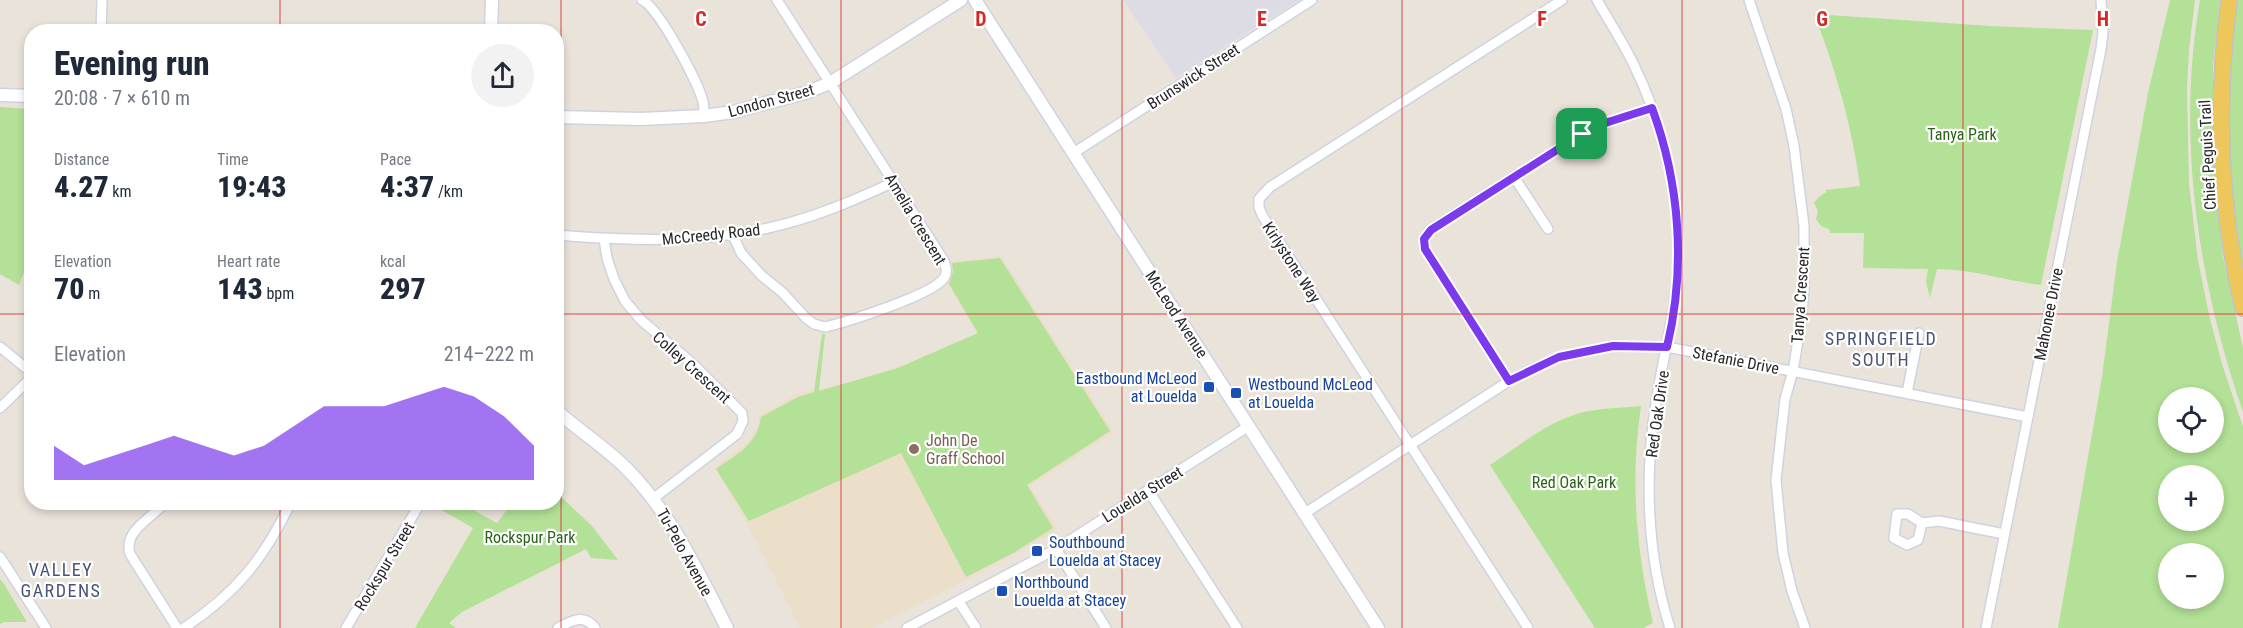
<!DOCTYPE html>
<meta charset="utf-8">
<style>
:root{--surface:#fff;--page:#f2f2f3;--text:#1f2937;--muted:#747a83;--accent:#7c3aed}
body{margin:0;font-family:"Roboto Condensed",sans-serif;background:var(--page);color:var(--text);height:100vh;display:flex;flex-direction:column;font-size:22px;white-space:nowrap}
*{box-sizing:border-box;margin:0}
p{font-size:20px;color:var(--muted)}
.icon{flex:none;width:33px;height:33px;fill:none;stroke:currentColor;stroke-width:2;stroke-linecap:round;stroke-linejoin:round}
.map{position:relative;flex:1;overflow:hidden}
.panel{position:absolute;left:24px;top:24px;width:540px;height:486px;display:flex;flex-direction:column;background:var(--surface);border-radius:24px;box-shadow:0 3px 9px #0003}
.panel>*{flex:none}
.buttons{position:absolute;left:2158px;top:387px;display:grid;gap:12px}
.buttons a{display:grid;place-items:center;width:66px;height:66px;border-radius:50%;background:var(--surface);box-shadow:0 3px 9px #0003;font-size:30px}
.pin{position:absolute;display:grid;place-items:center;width:51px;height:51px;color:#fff;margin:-26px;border-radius:12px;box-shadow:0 3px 9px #0006}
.round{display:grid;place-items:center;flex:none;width:63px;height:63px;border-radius:32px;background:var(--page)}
.head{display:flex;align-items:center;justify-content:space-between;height:102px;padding:0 30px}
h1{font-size:33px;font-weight:800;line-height:45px}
.figures{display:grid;grid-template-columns:repeat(3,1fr);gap:9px;height:102px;padding:6px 30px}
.figures div{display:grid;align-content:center}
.figures b{font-size:30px;font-weight:800}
.figures small{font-size:16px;font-weight:400}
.figures p{font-size:16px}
.chart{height:168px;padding:12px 30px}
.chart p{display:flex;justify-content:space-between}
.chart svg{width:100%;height:108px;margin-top:6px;fill:var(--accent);opacity:.7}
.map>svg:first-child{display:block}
.industrial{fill:#dddbe3}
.education{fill:#ecdfc9}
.green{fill:#b3e197;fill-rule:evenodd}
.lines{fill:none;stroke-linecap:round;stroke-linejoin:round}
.minor-casing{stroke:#cfd3e1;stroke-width:12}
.tertiary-casing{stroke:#cfd3e1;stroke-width:15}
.primary-casing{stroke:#c3c3c3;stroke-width:18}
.minor{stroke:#fff;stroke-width:9}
.tertiary{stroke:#fff;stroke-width:12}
.primary{stroke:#edc65c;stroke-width:15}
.route-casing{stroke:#fff;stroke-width:12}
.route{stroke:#7c3aed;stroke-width:8}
.grid{fill:none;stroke:#d62828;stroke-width:1.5;stroke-opacity:0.55}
.transit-dot{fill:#1a4fb4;stroke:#fff;stroke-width:2}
.education-dot{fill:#8d6e63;stroke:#fff;stroke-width:2}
.labels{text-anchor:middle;stroke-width:4.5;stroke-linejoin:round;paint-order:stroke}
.street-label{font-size:16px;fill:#282828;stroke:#fff}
.park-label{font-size:16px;fill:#2c631a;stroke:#fff}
.transit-label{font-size:16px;fill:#164399;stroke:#fff;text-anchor:start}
.education-label{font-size:16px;fill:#785e54;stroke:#fff;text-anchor:start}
.neighbourhood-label{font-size:18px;letter-spacing:1.5px;fill:#4a5477;stroke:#fff}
.grid-label{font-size:20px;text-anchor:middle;font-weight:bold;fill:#d62828;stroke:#fff;stroke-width:4.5;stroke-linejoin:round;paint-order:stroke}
</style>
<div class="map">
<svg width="2243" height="628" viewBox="0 0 2243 628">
<rect width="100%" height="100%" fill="#eae3da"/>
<polygon class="industrial" points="1123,0 1299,0 1176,78"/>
<polygon class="education" points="1001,256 1114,432 1030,486 1057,529 1010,557 872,628 800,628 743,515 714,468 749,441 758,427 759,416 798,394 857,380 903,365 977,333 948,284 952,272 951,262"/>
<g class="green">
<path d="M2170,0H2195L2189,50L2187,89L2189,184L2198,260L2209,315L2222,364L2243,427V628H2058L2102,377L2117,262L2148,93ZM2169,398H2214V442H2169ZM2169,476H2214V520H2169ZM2169,554H2214V598H2169Z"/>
<path d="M2200,0H2220L2213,66V157L2223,257L2243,348V412C2198,282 2176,137 2200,0Z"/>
<polygon points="2235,0 2243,0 2243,281 2232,213 2227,119"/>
<path d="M1814,14L1990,26L2093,30L2041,285C2006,281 1972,269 1937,269L1930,298L1926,282L1928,269L1863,268L1864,233H1830L1829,229L1821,226L1816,219L1818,211L1814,203L1819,197L1826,192V190L1860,186C1852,126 1836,70 1814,14Z"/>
<polygon points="0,107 31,109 31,254 19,285 0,274"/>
<path d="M1000,258L1110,431L1027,485L1053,528L1015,552L966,577L901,453L749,521L716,469C737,454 757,445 761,417L798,397L814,392L822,334H825L819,391L898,368L978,333L949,284L953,272L952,263Z"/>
<path d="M1641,406C1630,480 1636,550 1653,623L1643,628H1595L1490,465C1520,445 1550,420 1584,412C1602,408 1622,408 1641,406Z"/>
<polygon points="557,493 592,526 618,560 591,558 586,549 462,612 449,623 456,628 415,628 473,528 429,503 461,503 497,523 512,503 556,502"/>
<polygon points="0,579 4,584 27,622 5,622 0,624"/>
</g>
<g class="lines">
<defs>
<g id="minor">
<path d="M642,0C658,7 699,83 703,102C704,107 704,112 704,116"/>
<path d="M1597,0C1609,21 1622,41 1633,63C1662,122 1679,190 1678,256C1678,306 1663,354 1656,403C1644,477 1647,556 1670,628"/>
<polyline points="1749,0 1786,109 1794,146 1804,226 1804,290 1801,322 1793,371 1785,399 1776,480 1783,553 1792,591 1805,628"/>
<polyline points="101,32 102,0"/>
<polyline points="1075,152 1312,0"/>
<polyline points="1514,177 1548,229"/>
<path d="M556,235C633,241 713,244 788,223C825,213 859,198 894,182"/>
<path d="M733,235L741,253L762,276L782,292L806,318L814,324L825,327C846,322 933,295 944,278C948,272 946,267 944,261L777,0"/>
<polyline points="604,239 607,258 614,279 625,301 641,320 693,364 742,413 743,421 737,434 654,498"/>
<polyline points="0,347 32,373"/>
<polyline points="1509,381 1425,249 1424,239 1430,230 1582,134 1602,124 1652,108"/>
<polyline points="1907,393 1919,333"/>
<polyline points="0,408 32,377"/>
<polyline points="1148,490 1237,628"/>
<path d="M165,502C152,519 123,530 130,554L177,628"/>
<polyline points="1305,513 1509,381 1533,369 1559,357 1613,346 1667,347 2028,417"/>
<polyline points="1922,523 1918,540 1907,545 1894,538 1897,514 1908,514 1922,523 1939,521 2004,534"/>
<polyline points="1056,549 1106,628"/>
<polyline points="0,557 46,628"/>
<polyline points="959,602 976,628"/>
<path d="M184,628C236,593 264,559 291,502"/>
<polyline points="346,628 421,502"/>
<path d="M558,628C571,621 584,613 595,628"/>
<polyline points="907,628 1056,549 1249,426"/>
<polyline points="1528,628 1262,215 1259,207 1259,199 1270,187 1562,0"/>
<polyline points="1986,628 2101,49 2103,32 2101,0"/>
</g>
<g id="tertiary">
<polyline points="975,0 1378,628"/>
<polyline points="491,32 492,0"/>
<polyline points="0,95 32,96"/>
<polyline points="556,117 641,119 704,116 733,112 805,93 830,83 961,0"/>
<path d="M556,410C579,431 605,447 627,469C672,515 698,572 727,628"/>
</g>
<path id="primary" d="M2229,0C2216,102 2219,207 2243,308"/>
</defs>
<use href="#minor" class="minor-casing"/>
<use href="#tertiary" class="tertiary-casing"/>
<use href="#primary" class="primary-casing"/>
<use href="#minor" class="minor"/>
<use href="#tertiary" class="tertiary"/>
<use href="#primary" class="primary"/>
</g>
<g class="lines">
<defs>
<path id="route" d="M1652,108C1680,184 1686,268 1667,347L1613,346L1559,357L1509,381L1425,249L1424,239L1431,230L1582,134L1602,124Z"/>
</defs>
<use href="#route" class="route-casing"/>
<use href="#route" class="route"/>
</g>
<path class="grid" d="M280,0V32M561,0V628M841,0V628M1122,0V628M1402,0V628M1682,0V628M1963,0V628M0,314H32M556,314H2243M280,502V628"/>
<g class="transit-dot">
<rect x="1203" y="381" width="12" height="12" rx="3"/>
<rect x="1230" y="387" width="12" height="12" rx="3"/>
<rect x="1031" y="545" width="12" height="12" rx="3"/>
<rect x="996" y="585" width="12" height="12" rx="3"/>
</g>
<circle class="education-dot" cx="914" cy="449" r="6"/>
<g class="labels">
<g class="street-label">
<text transform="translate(1193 76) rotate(-33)" y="6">Brunswick Street</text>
<text transform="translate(771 100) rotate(-15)" y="6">London Street</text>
<text transform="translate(2207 155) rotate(-93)" y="6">Chief Peguis Trail</text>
<text transform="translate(916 219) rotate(59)" y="6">Amelia Crescent</text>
<text transform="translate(711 234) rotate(-6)" y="6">McCreedy Road</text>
<text transform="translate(1292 262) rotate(57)" y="6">Kirlystone Way</text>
<text transform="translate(1800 295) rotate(-86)" y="6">Tanya Crescent</text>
<text transform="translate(1177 314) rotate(57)" y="6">McLeod Avenue</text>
<text transform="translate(2048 314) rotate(-79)" y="6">Mahonee Drive</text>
<text transform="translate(1736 360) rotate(11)" y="6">Stefanie Drive</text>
<text transform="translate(692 367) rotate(42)" y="6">Colley Crescent</text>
<text transform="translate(1657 414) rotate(-82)" y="6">Red Oak Drive</text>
<text transform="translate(1142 494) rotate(-32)" y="6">Louelda Street</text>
<text transform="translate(685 552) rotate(61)" y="6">Tu-Pelo Avenue</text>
<text transform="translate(384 566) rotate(-59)" y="6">Rockspur Street</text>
</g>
<g class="park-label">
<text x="1962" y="140">Tanya Park</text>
<text x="1574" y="488">Red Oak Park</text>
<text x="530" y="543">Rockspur Park</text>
</g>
<g class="transit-label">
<text x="1197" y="384" text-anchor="end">Eastbound McLeod<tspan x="1197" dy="18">at Louelda</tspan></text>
<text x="1248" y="390">Westbound McLeod<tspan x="1248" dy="18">at Louelda</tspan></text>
<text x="1049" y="548">Southbound<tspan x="1049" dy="18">Louelda at Stacey</tspan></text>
<text x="1014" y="588">Northbound<tspan x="1014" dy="18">Louelda at Stacey</tspan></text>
</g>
<g class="education-label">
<text x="926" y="446">John De<tspan x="926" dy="18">Graff School</tspan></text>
</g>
<g class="neighbourhood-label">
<text x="1881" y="345">SPRINGFIELD<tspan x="1881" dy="21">SOUTH</tspan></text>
<text x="61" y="576">VALLEY<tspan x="61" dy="21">GARDENS</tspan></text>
</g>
</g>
<g class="grid-label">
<text x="701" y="26">C</text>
<text x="981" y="26">D</text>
<text x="1262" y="26">E</text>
<text x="1542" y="26">F</text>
<text x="1822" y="26">G</text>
<text x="2103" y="26">H</text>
</g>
</svg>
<div class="buttons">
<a><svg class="icon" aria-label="locate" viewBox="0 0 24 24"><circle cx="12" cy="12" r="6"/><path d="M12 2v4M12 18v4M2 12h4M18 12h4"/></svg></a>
<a>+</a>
<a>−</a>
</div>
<div class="pin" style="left:1582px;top:134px;background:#1e9e55"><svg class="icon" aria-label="arrive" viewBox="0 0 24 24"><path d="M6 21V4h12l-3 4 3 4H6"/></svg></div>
<section class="panel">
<div class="head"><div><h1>Evening run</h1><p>20:08 · 7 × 610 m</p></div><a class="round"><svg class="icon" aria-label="share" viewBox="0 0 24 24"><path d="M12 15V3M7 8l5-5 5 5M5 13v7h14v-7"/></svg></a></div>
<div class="figures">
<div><p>Distance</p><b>4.27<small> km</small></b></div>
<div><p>Time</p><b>19:43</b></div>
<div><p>Pace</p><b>4:37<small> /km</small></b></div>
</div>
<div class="figures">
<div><p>Elevation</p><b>70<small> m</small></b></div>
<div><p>Heart rate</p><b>143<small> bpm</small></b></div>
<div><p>kcal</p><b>297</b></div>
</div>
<div class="chart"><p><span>Elevation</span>214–222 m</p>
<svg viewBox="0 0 160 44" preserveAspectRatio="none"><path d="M0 44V30L10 38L20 34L30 30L40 26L50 30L60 34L70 30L80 22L90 14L100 14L110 14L120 10L130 6L140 10L150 18L160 30V44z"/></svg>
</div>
</section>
</div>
